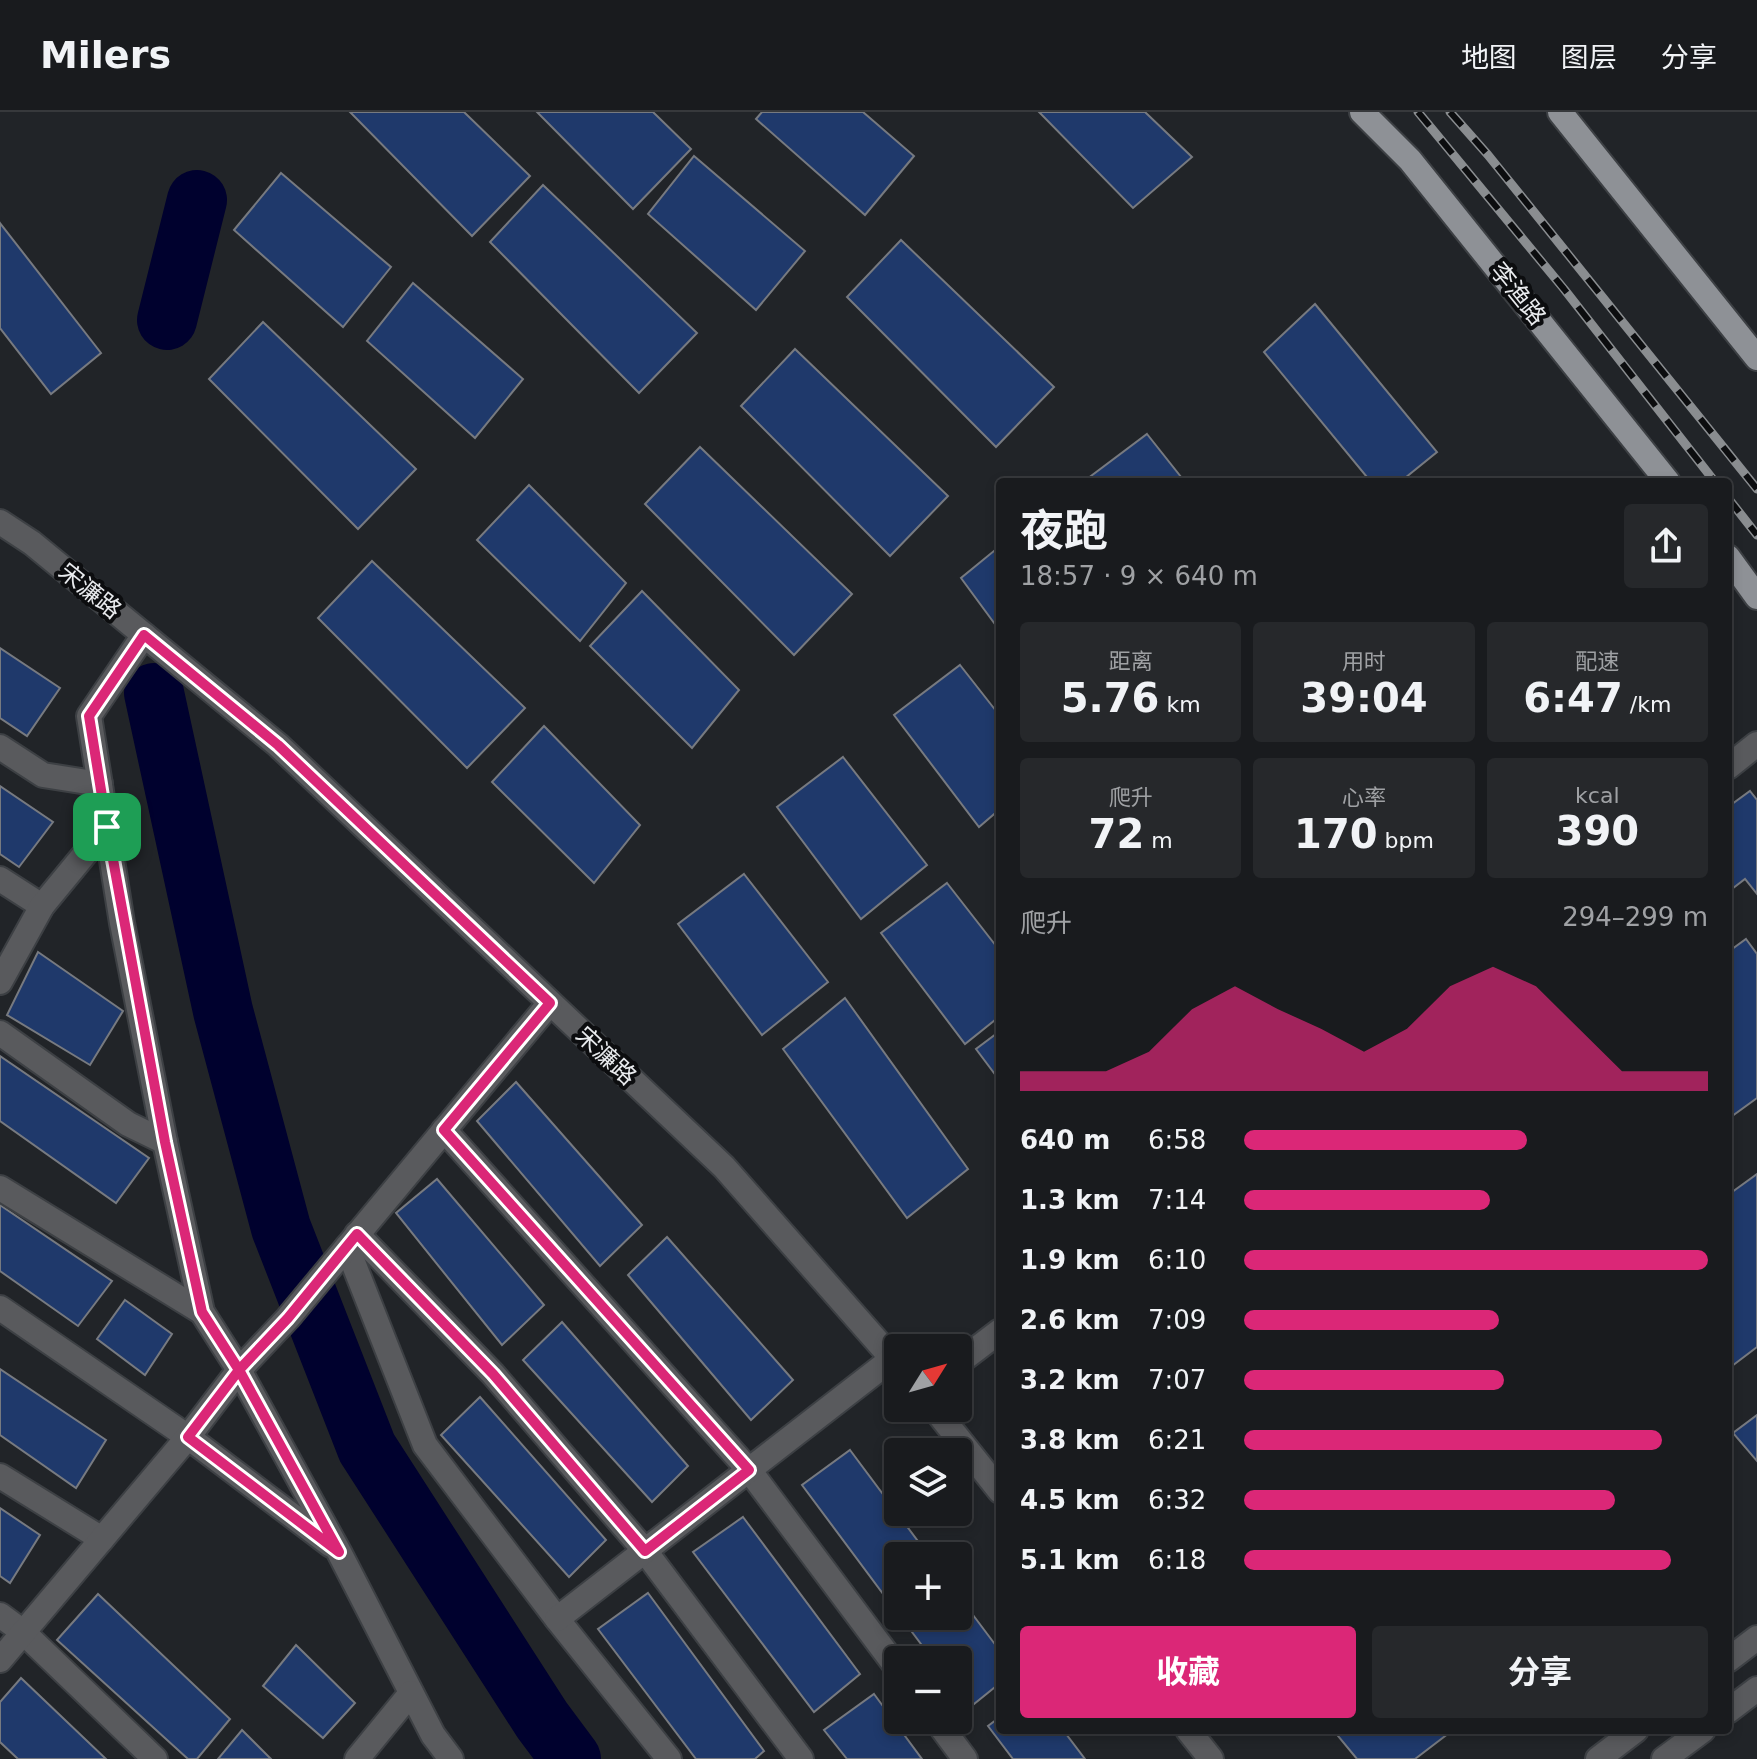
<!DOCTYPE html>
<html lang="zh">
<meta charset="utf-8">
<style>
:root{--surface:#191b1e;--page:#26282b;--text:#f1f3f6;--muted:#9fa1a4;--line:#37393c;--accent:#db2777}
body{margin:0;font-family:"DejaVu Sans","Noto Sans SC",sans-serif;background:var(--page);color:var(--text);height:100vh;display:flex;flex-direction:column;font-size:30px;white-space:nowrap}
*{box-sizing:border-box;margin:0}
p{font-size:26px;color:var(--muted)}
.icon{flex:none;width:44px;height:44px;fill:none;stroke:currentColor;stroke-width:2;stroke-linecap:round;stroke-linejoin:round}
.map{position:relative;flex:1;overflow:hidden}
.sheet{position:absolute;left:996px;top:366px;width:736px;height:1256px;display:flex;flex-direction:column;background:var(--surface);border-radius:8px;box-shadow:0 4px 12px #0003,0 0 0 2px var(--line)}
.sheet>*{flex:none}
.needle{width:52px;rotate:53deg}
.tools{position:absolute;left:884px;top:1222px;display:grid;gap:16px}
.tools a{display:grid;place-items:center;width:88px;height:88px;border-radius:8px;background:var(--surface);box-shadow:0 4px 12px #0003,0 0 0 2px var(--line);font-size:40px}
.pin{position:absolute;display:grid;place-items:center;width:68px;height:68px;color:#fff;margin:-34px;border-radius:16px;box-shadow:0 4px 12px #0006}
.round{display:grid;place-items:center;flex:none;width:84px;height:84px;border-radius:8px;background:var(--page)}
.head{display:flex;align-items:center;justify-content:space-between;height:136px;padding:0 24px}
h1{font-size:44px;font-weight:700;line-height:60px}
.figures{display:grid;grid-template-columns:repeat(3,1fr);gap:12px;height:136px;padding:8px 24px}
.figures div{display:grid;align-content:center;border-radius:8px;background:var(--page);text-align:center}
.figures b{font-size:40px;font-weight:700}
.figures small{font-size:22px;font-weight:400}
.figures p{font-size:22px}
.chart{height:224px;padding:16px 24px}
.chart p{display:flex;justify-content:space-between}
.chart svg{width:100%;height:144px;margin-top:8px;fill:var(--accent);opacity:.7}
.cta{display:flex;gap:16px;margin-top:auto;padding:16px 24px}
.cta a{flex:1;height:92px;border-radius:8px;background:var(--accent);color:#fff;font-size:32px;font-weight:700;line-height:92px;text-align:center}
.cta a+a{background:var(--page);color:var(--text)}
ul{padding:0 24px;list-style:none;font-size:26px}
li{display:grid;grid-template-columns:128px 96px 1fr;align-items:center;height:60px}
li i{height:20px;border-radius:10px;background:var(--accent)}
header{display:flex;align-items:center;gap:48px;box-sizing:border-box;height:112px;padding:0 40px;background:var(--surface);border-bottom:2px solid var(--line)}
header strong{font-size:38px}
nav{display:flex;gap:44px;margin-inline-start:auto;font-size:28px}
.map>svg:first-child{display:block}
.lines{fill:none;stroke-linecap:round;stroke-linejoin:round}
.river{stroke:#00012e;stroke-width:60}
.building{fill:#1f396b;stroke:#777a80;stroke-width:2}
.minor-casing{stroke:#3d4044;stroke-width:28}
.major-casing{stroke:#3d4044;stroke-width:28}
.minor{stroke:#595a5d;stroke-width:24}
.major{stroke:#8e9196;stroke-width:24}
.rail-casing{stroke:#8a8d90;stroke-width:9}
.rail{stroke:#0c0d0f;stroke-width:6;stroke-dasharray:18;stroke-linecap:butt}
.route-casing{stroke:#fff;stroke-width:16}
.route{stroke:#db2777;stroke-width:10}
.labels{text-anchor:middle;stroke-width:8;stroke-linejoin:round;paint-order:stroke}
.street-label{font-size:24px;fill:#e9ebee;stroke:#0c0d0f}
</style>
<header>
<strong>Milers</strong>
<nav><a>地图</a><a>图层</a><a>分享</a></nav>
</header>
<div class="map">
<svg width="1757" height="1647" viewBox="0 0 1757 1647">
<rect width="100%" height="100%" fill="#212428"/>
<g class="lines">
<g class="river">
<polyline points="167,208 197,88"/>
<polyline points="154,581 223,899 281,1116 367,1336 542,1608 571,1647"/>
</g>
</g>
<g class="building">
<polygon points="350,0 464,0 530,64 472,124"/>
<polygon points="537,0 653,0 691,37 633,97"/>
<polygon points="762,0 863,0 914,44 865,103 756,7"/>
<polygon points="1039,0 1145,0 1192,45 1133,96"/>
<polygon points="694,44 805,139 756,198 648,102"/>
<polygon points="281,61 391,155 343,215 234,118"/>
<polygon points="543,73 697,221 639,281 490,130"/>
<polygon points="0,111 101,241 51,282 0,216"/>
<polygon points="901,128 1054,275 996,335 847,185"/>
<polygon points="413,171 523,267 475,326 367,229"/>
<polygon points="1315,192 1437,340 1400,370 1371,370 1264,240"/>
<polygon points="263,210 416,357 358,417 209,267"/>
<polygon points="795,237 948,384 890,444 741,294"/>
<polygon points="1147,322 1185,370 1083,370"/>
<polygon points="700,335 852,482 794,543 645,392"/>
<polygon points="529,373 626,471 580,529 477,428"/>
<polygon points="1000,434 1000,519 961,466"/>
<polygon points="372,449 525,596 467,656 318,506"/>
<polygon points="642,479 739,578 692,636 590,534"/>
<polygon points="0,536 60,576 27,624 0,606"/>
<polygon points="960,553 1000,604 1000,697 979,715 894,603"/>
<polygon points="544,614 640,713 594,771 492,670"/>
<polygon points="843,645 927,753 861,807 777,695"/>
<polygon points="0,674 53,710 19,755 0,742"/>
<polygon points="1750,679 1757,688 1757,782 1745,767 1728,780 1728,695"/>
<polygon points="744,762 828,870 762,923 678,812"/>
<polygon points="947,771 1000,839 1000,904 965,932 881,821"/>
<polygon points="1746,827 1757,842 1757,986 1728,1007 1728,840"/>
<polygon points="38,840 123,899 90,953 7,903"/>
<polygon points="845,886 968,1057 907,1106 783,937"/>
<polygon points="1000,919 1000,969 976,937"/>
<polygon points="0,944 149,1046 116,1091 0,1009"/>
<polygon points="516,970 642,1113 600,1154 477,1009"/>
<polygon points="1757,1062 1757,1235 1728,1257 1728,1083"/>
<polygon points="437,1067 544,1193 502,1233 396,1101"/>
<polygon points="0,1093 112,1169 78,1214 0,1159"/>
<polygon points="667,1125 793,1268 751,1308 628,1163"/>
<polygon points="125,1188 172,1222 145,1263 97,1227"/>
<polygon points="562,1210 688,1354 652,1390 523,1248"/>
<polygon points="0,1257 106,1328 76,1376 0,1323"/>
<polygon points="480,1285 606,1428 569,1465 441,1323"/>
<polygon points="1757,1303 1757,1349 1733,1321"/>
<polygon points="850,1338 929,1444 898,1444 898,1502 802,1373"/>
<polygon points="0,1396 40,1423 10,1471 0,1464"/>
<polygon points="743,1405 860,1562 814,1600 693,1440"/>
<polygon points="648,1481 764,1639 755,1647 696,1647 598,1517"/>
<polygon points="98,1482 230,1607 197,1647 188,1647 57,1528"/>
<polygon points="958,1483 1000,1539 1000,1571 969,1596 958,1582 958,1548 933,1548 900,1504 958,1504"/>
<polygon points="296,1533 355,1591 323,1626 263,1574"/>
<polygon points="21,1566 106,1647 18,1647 0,1630 0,1590"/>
<polygon points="874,1582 922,1647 847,1647 824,1618"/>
<polygon points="1000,1605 1000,1618 1063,1618 1085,1647 1013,1647 988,1614"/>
<polygon points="242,1618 271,1647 218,1647"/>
<polygon points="1346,1618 1453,1618 1415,1647 1357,1647 1338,1624"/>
</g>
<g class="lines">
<defs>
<g id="minor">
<polyline points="0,410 32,431 278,633 724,1055 898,1253"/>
<polyline points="144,523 89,604 122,811 165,1030 202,1200 239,1258 339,1440 433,1623 451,1647"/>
<polyline points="0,635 43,663 100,672"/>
<polyline points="1728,655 1757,632"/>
<polyline points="0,767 42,794"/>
<polyline points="0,870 42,794 107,715"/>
<polyline points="0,921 128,1012 165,1030"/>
<polyline points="444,1018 749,1358 898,1557"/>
<polyline points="0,1076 202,1200"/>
<polyline points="357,1122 493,1262 645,1439 801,1647"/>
<polyline points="347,1135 425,1333 557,1507 669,1647"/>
<polyline points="0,1196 188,1325 331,1433"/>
<polyline points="958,1251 1000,1219"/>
<polyline points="934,1296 1000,1379"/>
<polyline points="0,1364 102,1427"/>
<polyline points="0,1503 23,1520 155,1647"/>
<polyline points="557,1507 892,1247"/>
<polyline points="0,1548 188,1325 239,1258 288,1206 550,891"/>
<polyline points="1728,1548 1757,1526"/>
<polyline points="1728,1599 1757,1577"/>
<polyline points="936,1608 965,1647"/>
<polyline points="1188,1618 1211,1647"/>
<polyline points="357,1647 411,1581"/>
<polyline points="1598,1647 1636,1618"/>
<polyline points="1664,1647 1703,1618"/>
</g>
<g id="major">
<polyline points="1362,0 1410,48 1668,370"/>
<polyline points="1560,0 1757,246"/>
<polyline points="1728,445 1757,485"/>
</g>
</defs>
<use href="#minor" class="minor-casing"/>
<use href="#major" class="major-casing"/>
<use href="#minor" class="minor"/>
<use href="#major" class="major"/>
<defs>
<g id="rail">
<polyline points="1418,0 1564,177 1715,370"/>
<polyline points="1450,0 1488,43 1757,377"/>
<polyline points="1728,386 1757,423"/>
</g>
</defs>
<use href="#rail" class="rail-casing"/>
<use href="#rail" class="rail"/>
</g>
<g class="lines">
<defs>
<polyline id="route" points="107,715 165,1030 202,1200 239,1258 339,1440 188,1325 239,1258 288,1206 357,1122 493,1262 645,1439 749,1358 444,1018 550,891 278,633 144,523 89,604 107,715"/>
</defs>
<use href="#route" class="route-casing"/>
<use href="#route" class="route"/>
</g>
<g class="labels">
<g class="street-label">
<text transform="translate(1518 182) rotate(51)" y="8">李渔路</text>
<text transform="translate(90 479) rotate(39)" y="8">宋濂路</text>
<text transform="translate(606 944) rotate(43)" y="8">宋濂路</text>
</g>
</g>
</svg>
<div class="tools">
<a><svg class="needle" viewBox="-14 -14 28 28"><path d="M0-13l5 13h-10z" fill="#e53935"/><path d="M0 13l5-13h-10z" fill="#9fa1a4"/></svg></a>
<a><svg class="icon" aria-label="layers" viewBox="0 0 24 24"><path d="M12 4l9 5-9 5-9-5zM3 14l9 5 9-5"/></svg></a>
<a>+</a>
<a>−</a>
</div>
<div class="pin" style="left:107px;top:715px;background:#1e9e55"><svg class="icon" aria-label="arrive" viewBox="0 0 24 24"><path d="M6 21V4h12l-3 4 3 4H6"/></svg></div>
<section class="sheet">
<div class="head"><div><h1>夜跑</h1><p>18:57 · 9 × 640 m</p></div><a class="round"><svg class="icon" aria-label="share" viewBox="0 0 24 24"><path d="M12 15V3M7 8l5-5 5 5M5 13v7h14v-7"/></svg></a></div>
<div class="figures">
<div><p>距离</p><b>5.76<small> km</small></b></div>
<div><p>用时</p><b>39:04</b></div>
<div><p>配速</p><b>6:47<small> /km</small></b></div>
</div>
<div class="figures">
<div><p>爬升</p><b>72<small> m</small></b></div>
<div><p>心率</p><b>170<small> bpm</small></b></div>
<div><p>kcal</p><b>390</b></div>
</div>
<div class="chart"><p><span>爬升</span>294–299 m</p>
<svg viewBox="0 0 160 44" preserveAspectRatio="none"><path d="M0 44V38L10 38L20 38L30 32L40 19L50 12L60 19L70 25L80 32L90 25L100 12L110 6L120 12L130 25L140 38L150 38L160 38V44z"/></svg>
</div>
<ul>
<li><b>640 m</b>6:58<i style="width:61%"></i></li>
<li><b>1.3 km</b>7:14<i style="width:53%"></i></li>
<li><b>1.9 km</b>6:10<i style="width:100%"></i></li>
<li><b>2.6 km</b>7:09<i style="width:55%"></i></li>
<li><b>3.2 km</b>7:07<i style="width:56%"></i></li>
<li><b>3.8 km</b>6:21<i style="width:90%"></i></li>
<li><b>4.5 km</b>6:32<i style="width:80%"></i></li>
<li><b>5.1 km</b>6:18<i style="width:92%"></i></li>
</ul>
<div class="cta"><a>收藏</a><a>分享</a></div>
</section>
</div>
